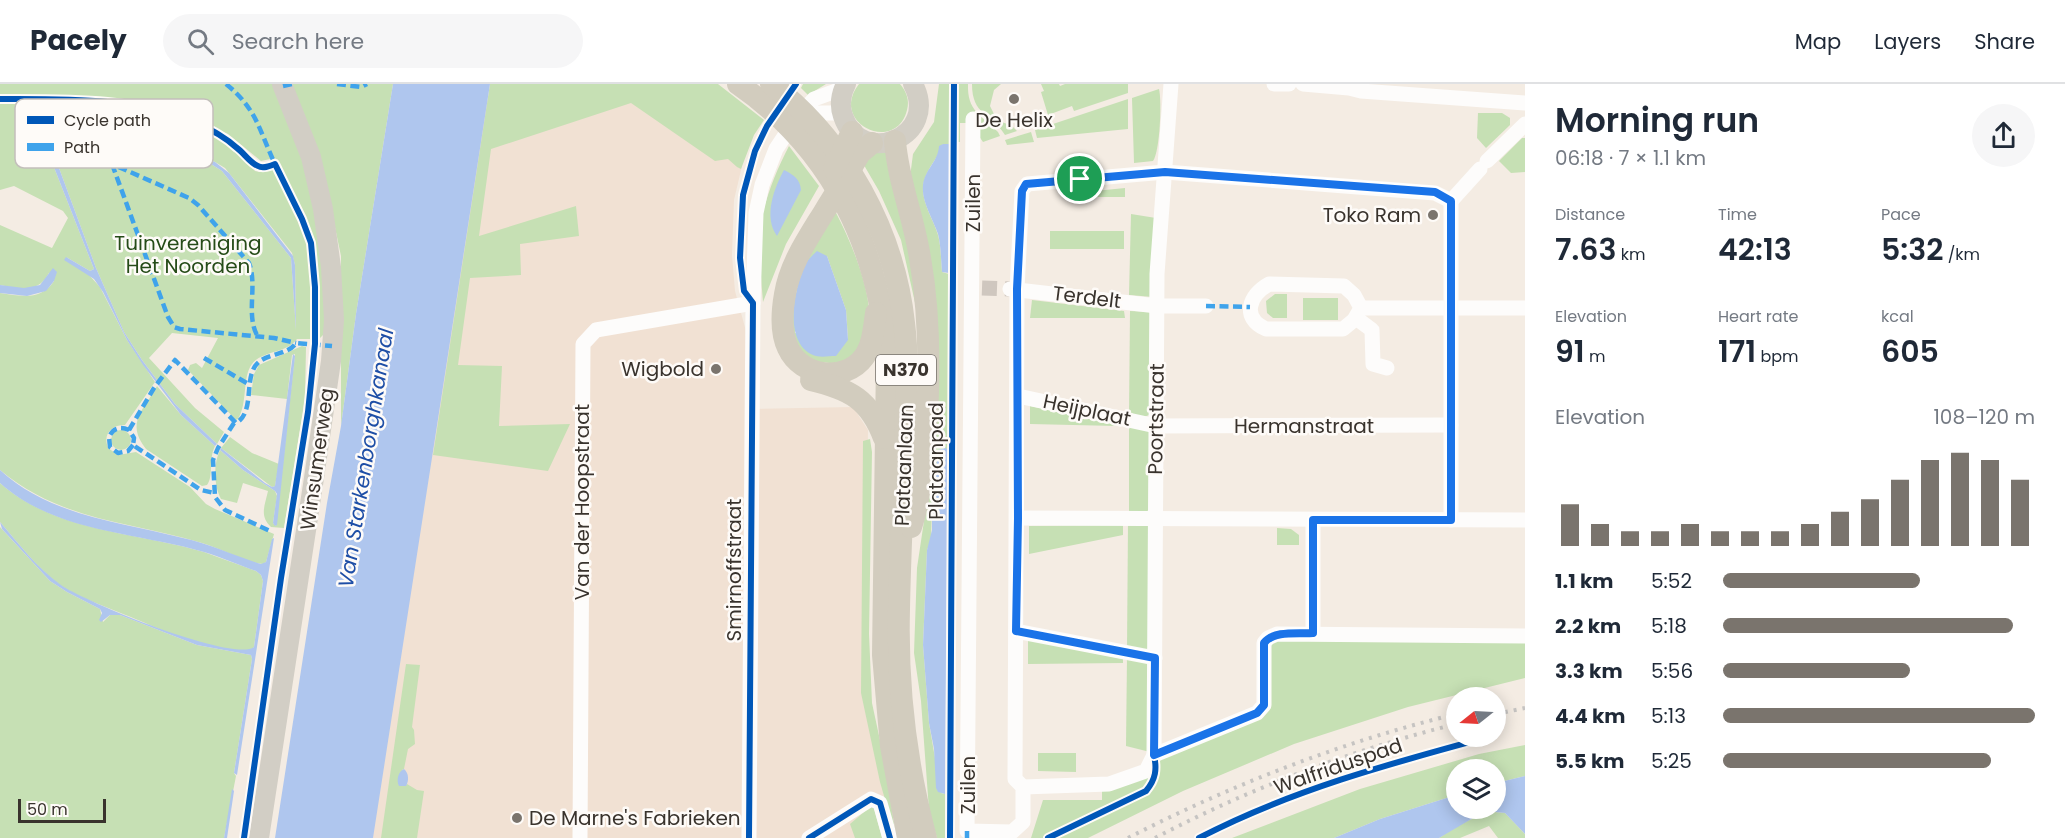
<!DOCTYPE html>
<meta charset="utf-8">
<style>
:root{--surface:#fff;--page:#f6f6f7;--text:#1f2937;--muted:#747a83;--line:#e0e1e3;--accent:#7a746d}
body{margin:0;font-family:Poppins,sans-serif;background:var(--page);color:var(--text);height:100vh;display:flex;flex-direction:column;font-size:22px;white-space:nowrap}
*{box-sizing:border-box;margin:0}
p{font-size:20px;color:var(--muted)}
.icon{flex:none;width:33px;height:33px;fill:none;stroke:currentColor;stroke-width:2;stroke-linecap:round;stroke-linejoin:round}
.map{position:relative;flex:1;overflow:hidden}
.sheet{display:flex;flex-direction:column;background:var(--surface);width:540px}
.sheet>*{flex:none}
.needle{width:39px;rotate:252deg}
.buttons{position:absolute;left:1446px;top:603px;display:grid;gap:12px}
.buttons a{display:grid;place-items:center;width:60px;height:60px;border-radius:50%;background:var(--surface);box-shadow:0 3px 15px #0003;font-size:30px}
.scale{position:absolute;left:18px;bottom:15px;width:88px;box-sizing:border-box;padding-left:6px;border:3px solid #39332d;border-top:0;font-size:16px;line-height:21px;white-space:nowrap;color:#39332d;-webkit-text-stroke:4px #fefbf8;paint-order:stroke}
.pin{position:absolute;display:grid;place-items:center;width:51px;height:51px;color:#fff;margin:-26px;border:3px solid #fff;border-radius:50%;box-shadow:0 2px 6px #0007}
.round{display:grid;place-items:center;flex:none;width:63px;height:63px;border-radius:32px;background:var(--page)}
.head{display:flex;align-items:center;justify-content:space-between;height:102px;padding:0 30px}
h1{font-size:33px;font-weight:600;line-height:45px}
.stats{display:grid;grid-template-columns:repeat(3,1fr);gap:9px;height:102px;padding:6px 30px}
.stats div{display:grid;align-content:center}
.stats b{font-size:30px;font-weight:600}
.stats small{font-size:16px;font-weight:400}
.stats p{font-size:16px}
.chart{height:168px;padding:12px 30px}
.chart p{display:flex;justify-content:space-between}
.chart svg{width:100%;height:108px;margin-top:6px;stroke:var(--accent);stroke-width:6}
ul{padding:0 30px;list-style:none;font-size:20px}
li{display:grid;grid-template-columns:96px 72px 1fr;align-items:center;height:45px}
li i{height:15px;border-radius:8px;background:var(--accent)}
header{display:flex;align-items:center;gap:36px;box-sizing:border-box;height:84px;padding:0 30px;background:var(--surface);border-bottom:2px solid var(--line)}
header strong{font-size:28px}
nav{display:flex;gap:33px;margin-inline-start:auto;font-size:21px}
.search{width:420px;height:54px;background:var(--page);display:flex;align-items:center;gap:15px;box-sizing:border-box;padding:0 21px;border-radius:33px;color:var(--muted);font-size:22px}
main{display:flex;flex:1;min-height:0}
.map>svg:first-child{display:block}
.built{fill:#f1e1d3}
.green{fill:#c6e0b4;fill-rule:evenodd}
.water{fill:#afc6ee}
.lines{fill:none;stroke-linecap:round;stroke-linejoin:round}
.minor-tunnel{stroke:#cfc7bf;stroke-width:15;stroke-dasharray:15 8;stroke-linecap:butt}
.minor{stroke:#fdfcfb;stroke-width:15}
.major{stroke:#d2cec5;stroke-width:20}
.highway{stroke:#d2ccbe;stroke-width:22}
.rail{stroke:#c6c4c2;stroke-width:4;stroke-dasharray:3 6;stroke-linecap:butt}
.quiet{stroke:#3fa3eb;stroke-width:4.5;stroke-dasharray:9 4.5;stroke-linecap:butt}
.cycleway-casing{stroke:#fefbf8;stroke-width:10}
.cycleway{stroke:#0057b8;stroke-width:6}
.route-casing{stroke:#fff;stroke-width:12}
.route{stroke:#1a73e8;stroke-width:8}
.poi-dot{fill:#7a746d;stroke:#fefbf8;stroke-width:2}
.labels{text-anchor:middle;stroke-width:5;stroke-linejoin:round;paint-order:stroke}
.shield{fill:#fefbf8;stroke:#746f6a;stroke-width:1.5}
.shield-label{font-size:18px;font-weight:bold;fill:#39332d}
.poi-label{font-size:20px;fill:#39332d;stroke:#fefbf8;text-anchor:end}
.street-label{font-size:20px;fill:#39332d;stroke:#fefbf8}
.park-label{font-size:20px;fill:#264c18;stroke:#fefbf8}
.water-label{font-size:21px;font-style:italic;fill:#1e4ea6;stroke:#fefbf8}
.key{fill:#fefbf8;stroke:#c3bfbb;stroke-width:1.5}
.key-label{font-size:16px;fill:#39332d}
</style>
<header>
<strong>Pacely</strong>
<div class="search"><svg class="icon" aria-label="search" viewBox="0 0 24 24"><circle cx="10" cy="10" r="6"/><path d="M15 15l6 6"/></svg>Search here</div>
<nav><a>Map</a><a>Layers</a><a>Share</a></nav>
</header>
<main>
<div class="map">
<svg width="1525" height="754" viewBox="0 0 1525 754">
<rect width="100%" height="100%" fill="#f4ece3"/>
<polygon class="built" points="584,6 629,11 742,82 734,116 732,171 735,207 746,247 747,325 853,323 868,346 864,605 886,709 871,729 879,754 367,754 482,17"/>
<g class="green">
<path d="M0,0H275L305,76L326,196L324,250L317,257C313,228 319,197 316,168C311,134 290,103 275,74L261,77L228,50L184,30L140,18L0,12Z"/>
<polygon points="288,0 393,0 356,230 341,342 341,172 324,91"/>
<polygon points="490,0 718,0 764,36 754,51 741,85 737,83 728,75 715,77 631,19 491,65 479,152 576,122 579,152 520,160 521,191 470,194 458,281 502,282 499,342 570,340 548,387 433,371"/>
<polygon points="803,0 826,0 808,11 801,4"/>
<path d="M859,0H900C906,7 910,16 907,26C896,71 828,39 859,0Z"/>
<path d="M939,0H950L949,60H943C938,74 928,83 924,97C919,115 933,134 938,151C941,162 941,176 942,188L949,190L948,365H941L932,422L931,456L927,466L923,561L929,639L941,709L945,710V754H937L929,726L921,617L914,569L917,484L928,410L910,93L913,70L934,38Z"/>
<path d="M958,0H968C967,27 981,31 998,48L1000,52L983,58L970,39H960V58H958Z"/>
<path d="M972,0H1001L994,6L990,22L997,36L1012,42L1017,47L1005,51C991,28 972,32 972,0Z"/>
<polygon points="1041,0 1059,0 1060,2 1065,0 1128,0 1128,9 1074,27 1072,22 1048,31 1041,8 1044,7"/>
<path d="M1159,5C1162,17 1160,67 1153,77L1134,79L1132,14Z"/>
<polygon points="1128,15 1128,45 1037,54 1035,46"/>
<path d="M0,18C34,19 68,25 102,26C109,26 117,24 125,25C156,28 194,38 221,56C234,64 245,76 255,87L260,88L271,85L277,88C287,113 303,136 309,162C316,192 313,225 312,255H297C286,270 263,266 252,280C242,293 248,319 238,335L236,336L188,286L190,281L196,279L202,284L218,254L172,249L149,274L195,324L224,348L217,360L175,320L142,276L124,248L96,184L39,30L50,27L105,31L160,60L211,80L222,87L291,174L296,246L295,181L292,169L225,84L215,78L140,47L103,27L47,25H39L35,35L94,185L90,187L66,173L89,191L100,203L127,256L155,298L125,341C110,341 103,351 108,364L118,371L136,368L190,403L206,420L215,425L274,450L266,478L263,480C247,479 220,464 202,459C129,437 63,438 0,386V209C21,212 41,217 54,197L49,189C38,210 20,205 0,201V141L52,164L68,134L63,127L14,102L0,106Z"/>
<polygon points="1478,29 1502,29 1510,34 1510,41 1486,64 1477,54"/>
<polygon points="1031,48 1034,58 1007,61 1005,56"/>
<polygon points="1522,54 1525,54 1525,88 1511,89 1499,77"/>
<path d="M789,62L819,102L786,160L763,218C761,191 757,154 763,128C769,105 778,83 789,62Z"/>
<polygon points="886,64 905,137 922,250 901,156 879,107 861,76"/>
<polygon points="1125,104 1125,113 1096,113 1095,107"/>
<polygon points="1093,107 1092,113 1063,113 1063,110"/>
<path d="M833,123C851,157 878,217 867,255C864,264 854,274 848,281L802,276L787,241L792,201ZM827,172L846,226L848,255L795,249L796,205Z"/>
<polygon points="1131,130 1156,134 1153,213 1129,211"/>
<rect x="1050" y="147" width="74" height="18"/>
<polygon points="1275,210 1287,210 1287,234 1273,234 1267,229 1266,217"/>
<rect x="1303" y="214" width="35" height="22"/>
<polygon points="1032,216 1124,227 1125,234 1030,234"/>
<polygon points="1130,227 1152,228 1152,330 1141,334 1129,331"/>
<path d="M302,262L306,263L305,314L284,444L271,443C259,432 265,421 268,407L243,399L237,419L221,415C214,402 213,380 220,366L243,386L275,407L277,412L273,439L276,442L295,270L292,271L287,315L251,311L254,290L259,281Z"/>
<path d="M157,302L181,331L215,362C208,376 214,392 207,401L202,402L146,365C125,338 144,326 157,302Z"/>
<polygon points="1030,322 1111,339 1116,342 1030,340"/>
<polygon points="1129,342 1152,346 1151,425 1141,430 1129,430"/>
<circle cx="121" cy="356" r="10"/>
<polygon points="230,353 252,369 279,380 275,402 272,403 221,364"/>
<polygon points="870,355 872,368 869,550 872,619 887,689 896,754 880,698 861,609 863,357"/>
<path d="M0,399C56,448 136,448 204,468C221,474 239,481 256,487L261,491L263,497L254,563L250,567C207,569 162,545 123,530C102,521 79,514 60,501C37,484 19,460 0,438Z"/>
<polygon points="1128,439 1145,439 1151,445 1151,562 1143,568 1127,565"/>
<polygon points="1123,441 1123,451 1029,470 1029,442"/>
<polygon points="0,443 50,497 67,508 100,525 103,538 110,531 120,531 197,561 251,571 252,575 234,689 236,692 224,754 0,754"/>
<polygon points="1277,444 1291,445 1299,451 1299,461 1277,461"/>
<polygon points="1028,556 1123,575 1123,579 1028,580"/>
<polygon points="1272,556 1525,557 1525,594 1408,623 1294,660 1183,707 1088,754 1031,754 1043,716 1102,716 1102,707 1157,680 1164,672 1237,645 1263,633 1269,564"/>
<polygon points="1127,573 1151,579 1150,668 1126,662"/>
<polygon points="406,580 420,581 412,643 414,646 415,660 408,665 404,685 402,686 405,702 407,700 417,706 424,707 417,754 381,754"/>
<polygon points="1525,661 1525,692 1496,699 1496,686 1456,686 1456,711 1380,735 1334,754 1232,754 1360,705 1479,670"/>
<polygon points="1038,669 1076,669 1076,688 1038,687"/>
<polygon points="871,722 874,724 882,754 855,754 850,740"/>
<path d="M1495,728L1505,729L1525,750V754H1498L1489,742L1460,754H1439C1457,742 1473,732 1495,728Z"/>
</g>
<g class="water">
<polygon points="393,0 490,0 373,754 275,754 327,419 341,342 356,230"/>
<polygon points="47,25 103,27 140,47 215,78 229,89 293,172 295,181 296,246 291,174 222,87 211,80 160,60 105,31 50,27 39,30 96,184 124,248 142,276 175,320 217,360 215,362 181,331 143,281 127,256 103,208 94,195 64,176 66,173 90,187 94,185 35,35 34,30 35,27"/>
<path d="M943,60H949V189L942,188C941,176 941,162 938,150C933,135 921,117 923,101C925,85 938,78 939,62Z"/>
<path d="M784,86C794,91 800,95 801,106L777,152C763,133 774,104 784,86Z"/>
<path d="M817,167L827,172L846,226L848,256L836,272C829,272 819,274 813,271C783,258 794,204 805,181C808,175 813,171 817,167Z"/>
<polygon points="53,184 57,188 54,197 46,207 27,212 0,209 0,201 24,204 40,201"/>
<polygon points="293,270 295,272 277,441 275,442 273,439 277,410 275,407 243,386 220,366 221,364 265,399 272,403 275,402"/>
<polygon points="945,364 948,365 945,710 938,708 936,704 934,665 929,639 923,561 927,466 932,446 932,422 938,366"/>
<path d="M0,386C50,432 120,438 183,454C210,460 235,472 261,480L266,478L272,455L274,454L237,691L234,689L252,575L251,571L197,561L120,531H110L101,538L99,536L102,529L100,525L67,508L50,497L2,445L0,438C19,460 37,484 61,501C83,517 234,579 254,563L263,497L261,491L256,487C239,481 221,473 204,468C136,448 56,449 0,399Z"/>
<path d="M404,685C409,689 409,697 406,702H399C396,696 398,688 404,685Z"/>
<polygon points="1525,692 1525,750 1505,729 1495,728 1480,730 1439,754 1334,754 1380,735 1456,711 1456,724 1496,724 1496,699"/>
<polygon points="232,705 234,707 227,754 224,754"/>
</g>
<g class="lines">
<polyline class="minor-tunnel" points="982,204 1010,205"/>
<g class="minor">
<polyline points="1274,0 1289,0"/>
<polyline points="1303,0 1349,4 1361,7 1525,19"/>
<polyline points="799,34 816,29 842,29"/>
<polyline points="973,35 967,747 1012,748 1023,738 1023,703 1015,695 1017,205 1022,107 1027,100 1165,88 1435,109 1451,117"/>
<polyline points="1487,77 1525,40"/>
<polyline points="1451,117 1451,436"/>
<polyline points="1451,117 1480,85"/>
<path d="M1269,200L1344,202L1354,211L1361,224L1354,236L1343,245H1266C1241,234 1249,211 1269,200Z"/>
<polyline points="1010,205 1157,222 1206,222"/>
<polyline points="1361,224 1525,224"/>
<polyline points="1356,234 1372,246 1373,280 1387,284"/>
<polyline points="1018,312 1156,342 1451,341"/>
<polyline points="1018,434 1525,436"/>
<polyline points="1313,436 1313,549"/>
<polyline points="1016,547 1155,574"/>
<polyline points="1154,671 1257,629 1264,621 1264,559 1268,554 1277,550 1525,552"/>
<polyline points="1023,703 1109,700 1146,687 1154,671 1157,190 1171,0"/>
<polyline points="580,754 583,260 596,246 753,219"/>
<polyline points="749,754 753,219 756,129 762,101 776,65 796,35 814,15 844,4"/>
<polyline points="809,754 871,715 880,719 890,754"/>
</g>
<g class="major">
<path d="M846,0C841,10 839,21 843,32C861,85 941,53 913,0"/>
<polyline points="259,754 314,394 331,277 334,236 331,183 323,125 311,73 282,0"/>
</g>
<g class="highway">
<path d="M738,0C832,65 880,164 887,276L883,571L891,662L908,754"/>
<path d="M771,0C845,57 894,147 904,239C909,279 906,318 905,357C903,413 900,469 899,525C897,601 906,680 926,754"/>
<path d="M895,57C898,97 914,134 920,174C930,231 930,290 926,348C923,380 921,413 911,443"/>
<path d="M872,59L860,69C848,89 836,109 824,128C808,154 790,180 785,210C782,227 780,248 788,264C801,293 845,299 864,273C873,261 874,243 876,229"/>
<polyline points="834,85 852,48"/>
<path d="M811,296C850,305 870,316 884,354"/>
</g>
<g class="rail">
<polyline points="1496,630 1525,624"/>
<path d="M1128,754C1233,700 1342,658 1456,630"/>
<path d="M1155,754C1250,704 1352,666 1456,640"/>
</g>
<g class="quiet">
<path d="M226,0C257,25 259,46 275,80"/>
<polyline points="337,0 361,3 367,0"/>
<polyline points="283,2 292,0"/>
<path d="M69,61L189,114L198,121L249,179C258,202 245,231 258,253"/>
<polyline points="112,80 168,233 174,243 180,245 274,254 296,259"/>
<polyline points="1206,222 1250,223"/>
<polyline points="204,274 250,301"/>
<polyline points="234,339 218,364 213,376 215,413 225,426 270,447"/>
<path d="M129,346L154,304L175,276L236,339C253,330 246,301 253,286C260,268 287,273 296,259L332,262"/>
<path d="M133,361L128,367L118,369L110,363L109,353C113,344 120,342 129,346L134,354L133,361L201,406L214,409"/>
<polyline points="967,754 967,747"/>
</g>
<defs>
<g id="cycleway">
<path d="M0,15C65,15 138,13 199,40C213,47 225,53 237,64C244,69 250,79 258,82C263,85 270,82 275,80L302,135L311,159L315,203V260L308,328L281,494L244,754"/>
<polyline points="749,754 753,219 744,207 740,174 743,111 755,67 767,42 796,0"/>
<polyline points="809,754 871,715 880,719 890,754"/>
<polyline points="950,754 954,0"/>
<path d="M1048,754L1146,707C1156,695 1157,685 1154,671"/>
<path d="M1199,754C1291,706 1392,679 1492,652"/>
</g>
</defs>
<use href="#cycleway" class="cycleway-casing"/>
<use href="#cycleway" class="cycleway"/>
</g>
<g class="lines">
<defs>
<path id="route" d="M1165,88L1435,108L1451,117V436H1313V549C1298,550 1274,546 1264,559V621L1257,629L1154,671L1155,574L1016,547L1018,434L1017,205L1022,107L1026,100Z"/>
</defs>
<use href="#route" class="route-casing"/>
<use href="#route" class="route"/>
</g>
<g class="poi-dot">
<circle cx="1014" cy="15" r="6"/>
<circle cx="1433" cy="131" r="6"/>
<circle cx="716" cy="285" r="6"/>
<circle cx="517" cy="734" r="6"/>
</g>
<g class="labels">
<rect class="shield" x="876" y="271" width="60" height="30" rx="4.5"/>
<g class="shield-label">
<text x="906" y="292">N370</text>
</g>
<g class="poi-label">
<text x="1014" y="43" text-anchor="middle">De Helix</text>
<text x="1421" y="138">Toko Ram</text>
<text x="704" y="292">Wigbold</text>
<text x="529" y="741" text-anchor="start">De Marne's Fabrieken</text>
</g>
<g class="street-label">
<text transform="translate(973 119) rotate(-90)" y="7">Zuilen</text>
<text transform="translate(1087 213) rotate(7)" y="7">Terdelt</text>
<text transform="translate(1087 326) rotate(12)" y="7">Heijplaat</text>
<text transform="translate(1156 335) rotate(-89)" y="7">Poortstraat</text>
<text x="1304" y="349">Hermanstraat</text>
<text transform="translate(317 375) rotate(-82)" y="7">Winsumerweg</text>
<text transform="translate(936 377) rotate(-90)" y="7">Plataanpad</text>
<text transform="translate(904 381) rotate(-88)" y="7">Plataanlaan</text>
<text transform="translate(582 418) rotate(-90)" y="7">Van der Hoopstraat</text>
<text transform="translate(734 486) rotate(-90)" y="7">Smirnoffstraat</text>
<text transform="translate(1338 682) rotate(-19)" y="7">Walfriduspad</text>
<text transform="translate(968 701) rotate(-90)" y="7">Zuilen</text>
</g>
<g class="park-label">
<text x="188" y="166">Tuinvereniging<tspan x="188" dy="23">Het Noorden</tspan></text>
</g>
<g class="water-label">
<text transform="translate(366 374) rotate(-81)" y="7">Van Starkenborghkanaal</text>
</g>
</g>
<rect x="15" y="15" width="198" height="69" rx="9" class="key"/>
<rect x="27" y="32" width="27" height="8" fill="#0057b8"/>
<rect x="27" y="59" width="27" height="8" fill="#3fa3eb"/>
<g class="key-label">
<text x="64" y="42">Cycle path</text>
<text x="64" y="69">Path</text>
</g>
</svg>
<div class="buttons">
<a><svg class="needle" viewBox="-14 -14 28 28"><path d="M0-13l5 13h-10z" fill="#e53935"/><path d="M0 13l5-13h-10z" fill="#747a83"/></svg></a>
<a><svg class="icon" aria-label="layers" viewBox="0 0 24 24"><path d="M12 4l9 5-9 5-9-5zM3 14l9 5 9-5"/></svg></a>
</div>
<div class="scale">50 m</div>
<div class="pin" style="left:1080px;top:95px;background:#1e9e55"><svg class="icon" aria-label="arrive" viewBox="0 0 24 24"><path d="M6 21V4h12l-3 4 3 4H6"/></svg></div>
</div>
<section class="sheet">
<div class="head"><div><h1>Morning run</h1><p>06:18 · 7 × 1.1 km</p></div><a class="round"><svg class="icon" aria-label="share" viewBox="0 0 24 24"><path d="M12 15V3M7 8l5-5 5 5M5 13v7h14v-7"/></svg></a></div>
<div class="stats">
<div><p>Distance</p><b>7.63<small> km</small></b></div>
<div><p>Time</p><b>42:13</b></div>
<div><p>Pace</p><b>5:32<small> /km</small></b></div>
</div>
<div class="stats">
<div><p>Elevation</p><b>91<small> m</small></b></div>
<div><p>Heart rate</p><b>171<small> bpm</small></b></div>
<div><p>kcal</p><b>605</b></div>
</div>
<div class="chart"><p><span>Elevation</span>108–120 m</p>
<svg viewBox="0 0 160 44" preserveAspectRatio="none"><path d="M5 44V27M15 44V35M25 44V38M35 44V38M45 44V35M55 44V38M65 44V38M75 44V38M85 44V35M95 44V30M105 44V25M115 44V17M125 44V9M135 44V6M145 44V9M155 44V17"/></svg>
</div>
<ul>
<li><b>1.1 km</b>5:52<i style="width:63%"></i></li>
<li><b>2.2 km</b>5:18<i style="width:93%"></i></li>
<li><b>3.3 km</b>5:56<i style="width:60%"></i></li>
<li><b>4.4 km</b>5:13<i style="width:100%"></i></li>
<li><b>5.5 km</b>5:25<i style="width:86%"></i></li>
</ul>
</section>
</main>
